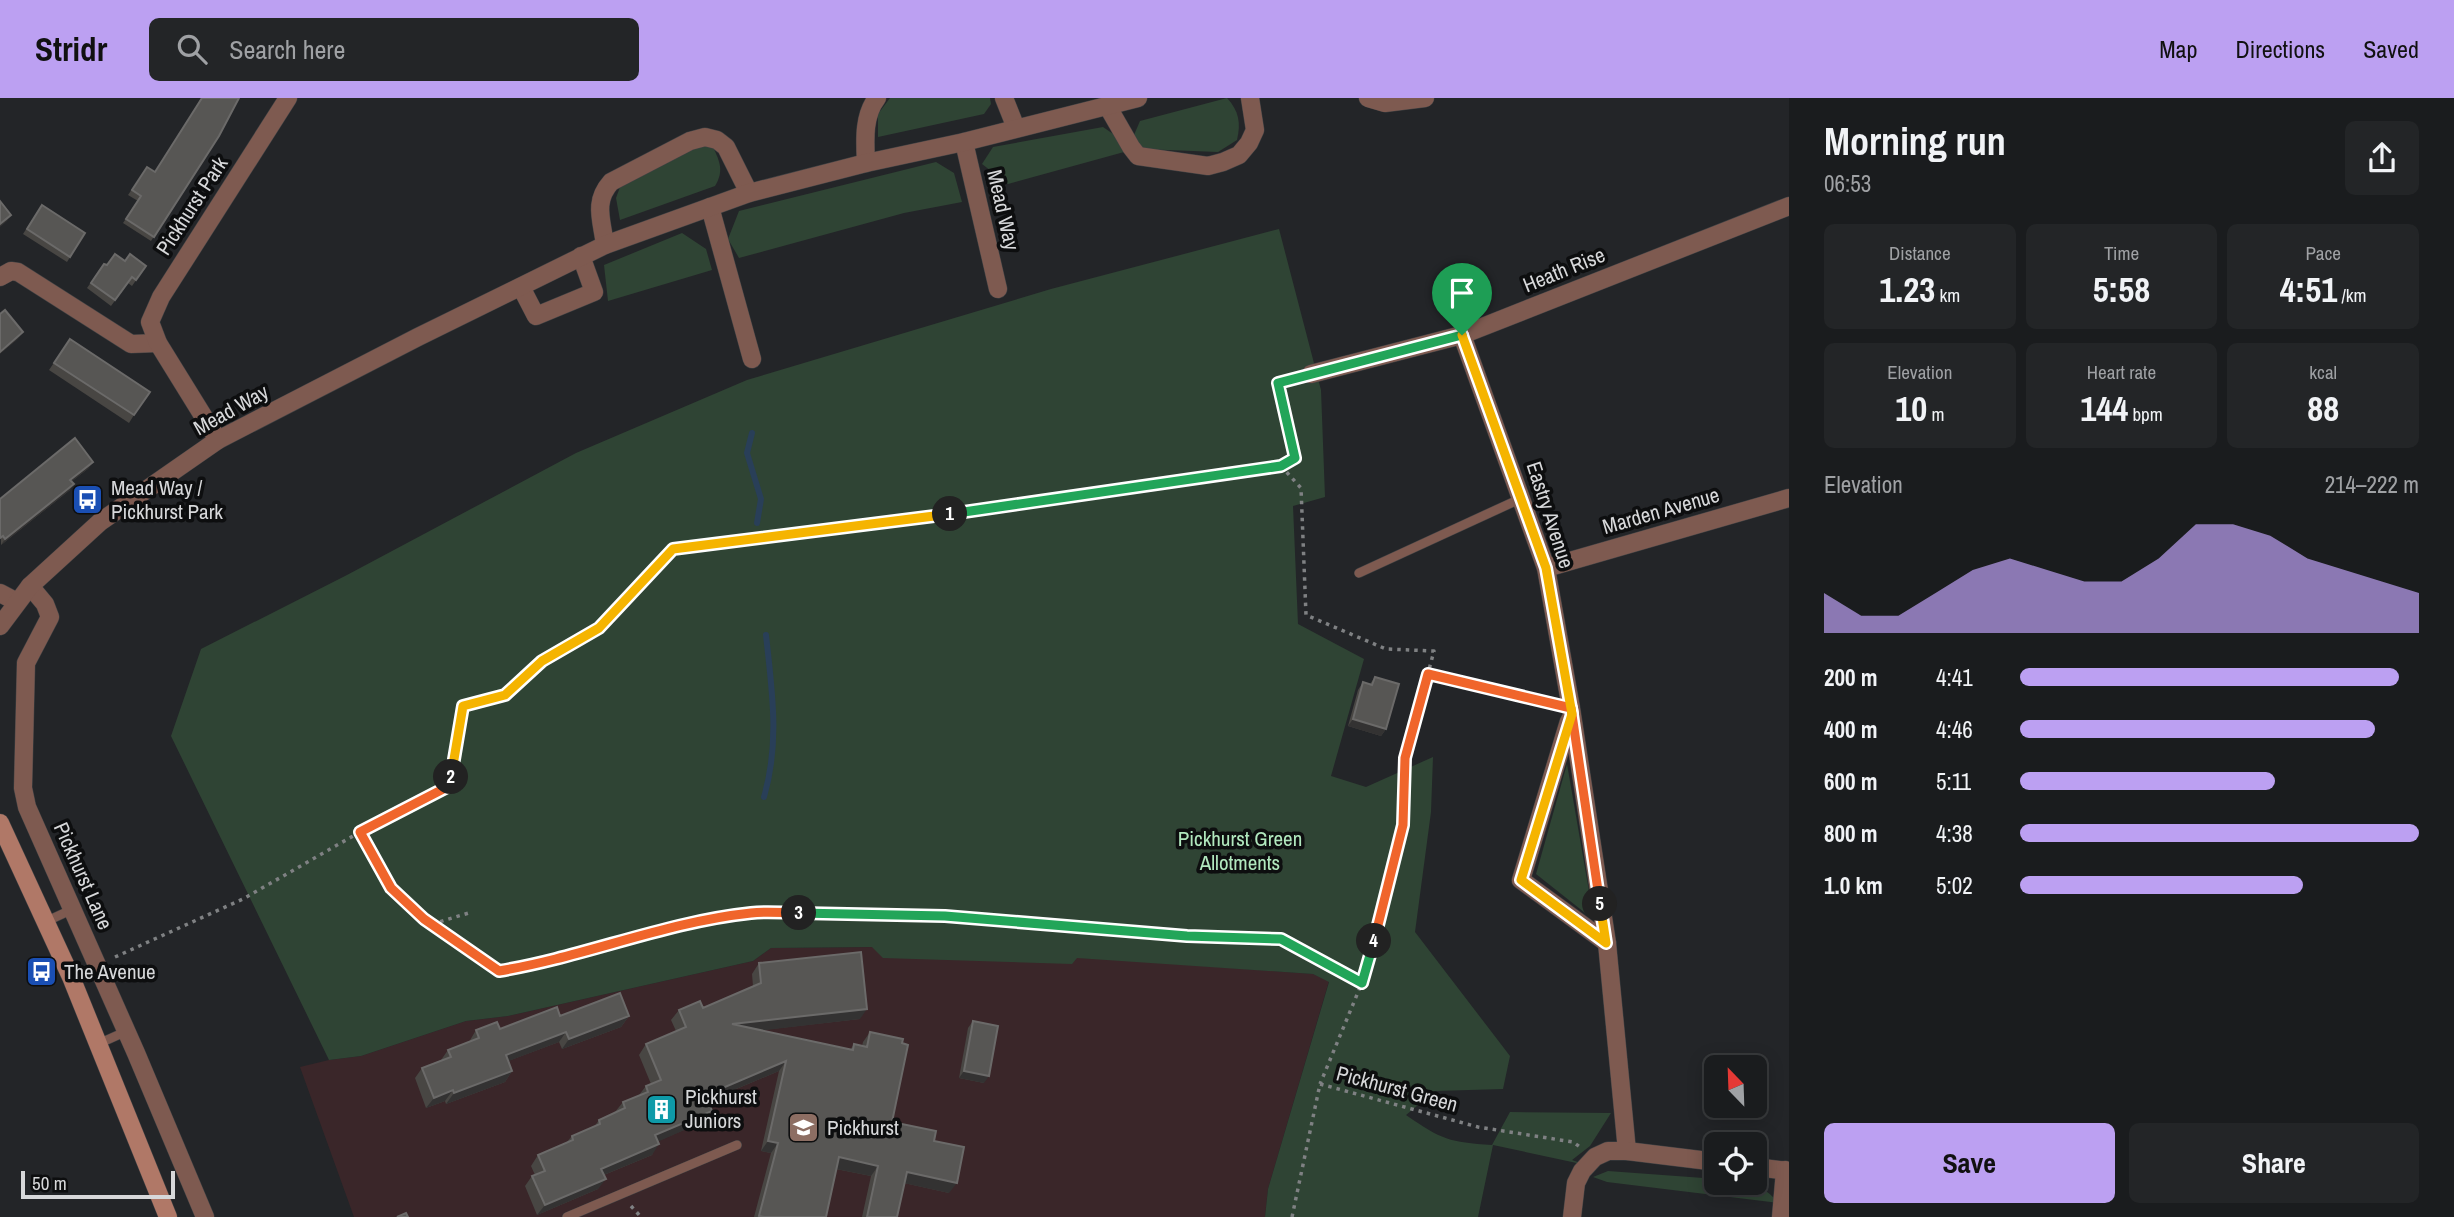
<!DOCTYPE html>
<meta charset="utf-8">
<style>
:root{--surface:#1a1c1e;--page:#232527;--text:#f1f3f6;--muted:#9fa1a4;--line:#383a3c;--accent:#bca0f2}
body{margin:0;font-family:"Archivo Narrow",sans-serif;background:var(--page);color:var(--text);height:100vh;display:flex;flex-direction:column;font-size:26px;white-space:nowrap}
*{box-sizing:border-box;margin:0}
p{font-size:23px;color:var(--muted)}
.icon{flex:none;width:38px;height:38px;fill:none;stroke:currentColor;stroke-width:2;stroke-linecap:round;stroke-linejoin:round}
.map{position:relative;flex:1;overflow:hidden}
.panel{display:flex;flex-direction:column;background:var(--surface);width:665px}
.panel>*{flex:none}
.needle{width:46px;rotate:337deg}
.fabs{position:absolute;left:1704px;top:957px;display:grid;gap:14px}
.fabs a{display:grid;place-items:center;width:63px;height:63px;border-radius:10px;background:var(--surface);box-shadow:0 4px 18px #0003,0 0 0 2px var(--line);font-size:35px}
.scale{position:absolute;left:21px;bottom:18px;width:154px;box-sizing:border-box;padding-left:7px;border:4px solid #d7d8da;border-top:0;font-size:19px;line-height:24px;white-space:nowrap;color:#d7d8da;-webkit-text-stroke:5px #0d0e0f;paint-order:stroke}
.pin{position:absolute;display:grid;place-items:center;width:60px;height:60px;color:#fff;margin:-72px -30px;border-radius:50% 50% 50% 0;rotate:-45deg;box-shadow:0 0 7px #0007}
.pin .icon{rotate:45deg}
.km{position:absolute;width:35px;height:35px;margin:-18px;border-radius:50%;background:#222;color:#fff;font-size:19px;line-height:35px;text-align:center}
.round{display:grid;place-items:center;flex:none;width:74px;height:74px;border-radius:10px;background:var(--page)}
.summary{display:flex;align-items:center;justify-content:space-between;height:119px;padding:0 35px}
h1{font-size:38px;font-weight:700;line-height:52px}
.metrics{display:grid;grid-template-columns:repeat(3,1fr);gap:10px;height:119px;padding:7px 35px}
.metrics div{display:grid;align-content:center;border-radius:10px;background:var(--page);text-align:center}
.metrics b{font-size:35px;font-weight:700}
.metrics small{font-size:19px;font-weight:400}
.metrics p{font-size:19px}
.chart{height:196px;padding:14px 35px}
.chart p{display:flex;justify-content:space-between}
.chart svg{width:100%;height:126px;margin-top:7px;fill:var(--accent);opacity:.7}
.action{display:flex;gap:14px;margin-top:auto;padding:14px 35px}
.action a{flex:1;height:80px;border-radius:10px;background:var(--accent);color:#111;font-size:28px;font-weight:700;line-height:80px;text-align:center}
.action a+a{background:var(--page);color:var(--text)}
ul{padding:0 35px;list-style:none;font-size:23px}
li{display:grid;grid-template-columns:112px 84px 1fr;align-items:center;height:52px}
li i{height:18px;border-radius:9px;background:var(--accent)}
header{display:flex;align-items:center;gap:42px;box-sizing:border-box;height:98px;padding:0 35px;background:var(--accent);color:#111}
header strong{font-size:33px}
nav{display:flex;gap:38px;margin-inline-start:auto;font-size:24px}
.search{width:490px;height:63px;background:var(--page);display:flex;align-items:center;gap:18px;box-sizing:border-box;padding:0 24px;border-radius:10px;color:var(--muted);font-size:26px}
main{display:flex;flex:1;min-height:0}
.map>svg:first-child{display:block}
.education{fill:#3a2629}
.green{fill:#2f4434}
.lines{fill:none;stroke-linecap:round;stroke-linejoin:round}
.stream{stroke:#293f58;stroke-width:6}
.service-casing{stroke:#404244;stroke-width:10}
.minor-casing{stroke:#404244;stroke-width:19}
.tertiary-casing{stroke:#404244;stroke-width:19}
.secondary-casing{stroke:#404244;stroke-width:19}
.path{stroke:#7f8183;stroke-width:3.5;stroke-dasharray:3.5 5;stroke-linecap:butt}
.service{stroke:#7e5a50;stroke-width:9}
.minor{stroke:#7e5a50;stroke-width:18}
.tertiary{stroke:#7e5a50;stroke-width:18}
.secondary{stroke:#b07867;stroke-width:18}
.wall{fill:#484643}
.shaded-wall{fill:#333232}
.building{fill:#575654;stroke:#6b6a69;stroke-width:2}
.split-1-casing{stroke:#fff;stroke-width:14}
.split-2-casing{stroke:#fff;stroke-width:14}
.split-3-casing{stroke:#fff;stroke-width:14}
.split-4-casing{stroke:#fff;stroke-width:14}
.split-5-casing{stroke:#fff;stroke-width:14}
.split-6-casing{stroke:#fff;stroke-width:14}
.split-1{stroke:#22a559;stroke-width:9}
.split-2{stroke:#f5b400;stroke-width:9}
.split-3{stroke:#f0652b;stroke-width:9}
.split-4{stroke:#22a559;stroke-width:9}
.split-5{stroke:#f0652b;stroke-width:9}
.split-6{stroke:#f5b400;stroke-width:9}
.labels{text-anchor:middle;stroke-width:7;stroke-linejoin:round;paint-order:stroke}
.street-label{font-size:21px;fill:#d7d8da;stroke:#0d0e0f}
.poi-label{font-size:21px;fill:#d7d8da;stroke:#0d0e0f;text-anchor:start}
.park-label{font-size:21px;fill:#b1e8be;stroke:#0d0e0f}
</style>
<header>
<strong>Stridr</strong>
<div class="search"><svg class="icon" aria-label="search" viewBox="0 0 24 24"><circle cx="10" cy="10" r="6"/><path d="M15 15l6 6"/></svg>Search here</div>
<nav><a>Map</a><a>Directions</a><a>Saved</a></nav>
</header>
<main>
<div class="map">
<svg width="1789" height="1119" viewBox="0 0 1789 1119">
<rect width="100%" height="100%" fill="#232528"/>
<polygon class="education" points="872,849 1122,862 1313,876 1329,883 1268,1091 1265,1119 354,1119 300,969 329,962 361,958 466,923 508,918 753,863 771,850"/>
<g class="green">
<polygon points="890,0 990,0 991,6 984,16 878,39 878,16"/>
<path d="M1227,0C1239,13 1241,25 1237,42L1218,54L1142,51L1134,37L1140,23Z"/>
<polygon points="1103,29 1135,51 1008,86 982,66 993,49"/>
<path d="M699,47L713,49C720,64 724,73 715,88L620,122L616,100L620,89Z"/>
<polygon points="936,64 954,75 962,104 904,115 739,160 728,141 739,113"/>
<path d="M1279,131L1321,292L1325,399L1293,408L1298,526L1364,561L1331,678L1366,689L1433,659L1431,714L1415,834L1510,958L1503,991L1435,993L1406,1017C1442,1042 1449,1044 1492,1047L1510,1014L1611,1015L1590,1048L1572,1062L1586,1067L1493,1047L1478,1119H1265L1268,1091L1329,884L1313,876L1077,860L1072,866L883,860L872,849L771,850L753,863L508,918L466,923L361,958L329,962L171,638L201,551L347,477L576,355L747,282L1051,191Z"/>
<polygon points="682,135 706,151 712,172 608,203 604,167"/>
<polygon points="1567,666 1594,822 1536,776"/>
<path d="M1608,1073L1717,1081V1085C1751,1085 1754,1079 1779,1105L1607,1084L1593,1079Z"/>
</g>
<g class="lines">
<g class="stream">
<polyline points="752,335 747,355 761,401 757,425"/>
<path d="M764,699C780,644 772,593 766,537"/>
</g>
<defs>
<g id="service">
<polyline points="1359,475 1522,400"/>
<polyline points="45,824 73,811"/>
<polyline points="98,946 127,933"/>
<polyline points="567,1119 737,1047"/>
</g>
<g id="minor">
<polyline points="1004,0 1016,30"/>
<polyline points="1368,0 1385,5 1425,0"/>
<polyline points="1108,9 1131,49 1138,58 1208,68 1223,64 1239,57 1249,45 1255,32 1250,0"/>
<polyline points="964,44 998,191"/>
<path d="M866,65C865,43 863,18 877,0"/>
<polyline points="710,109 752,261"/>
<path d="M605,147C602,122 593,104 611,84L690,43L705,39L717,42L726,49L749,95"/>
<polyline points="0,179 11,173 18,174 131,246 158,245"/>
<polyline points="521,189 536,218 594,194 581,158"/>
<polyline points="1462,237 1546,470 1571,610 1607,845 1627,1053"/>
<polyline points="1311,276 1462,237 1789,108"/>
<polyline points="218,342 158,245 150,224 161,199 288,0"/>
<polyline points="1546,470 1789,400"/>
<polyline points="30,488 45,506 50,519 26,565 23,690 27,709 136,955 205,1119"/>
<polyline points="0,495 17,504"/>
<polyline points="1569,623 1521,782 1607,845"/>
<polyline points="1755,1069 1789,1073"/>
<polyline points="1572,1119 1576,1085 1582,1073 1595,1059 1608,1053 1627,1053 1717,1064"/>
<polyline points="1781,1119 1785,1072"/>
</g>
<polyline id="tertiary" points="0,528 30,488 100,424 218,342 418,239 605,147 749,95 866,65 964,44 1138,0"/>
<polyline id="secondary" points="0,725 71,879 168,1119"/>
</defs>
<use href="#service" class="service-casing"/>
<use href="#minor" class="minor-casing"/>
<use href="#tertiary" class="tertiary-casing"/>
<use href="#secondary" class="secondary-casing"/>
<g class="path">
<polyline points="1281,368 1301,390 1306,517 1386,551 1434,553 1405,660 1403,727 1366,875 1320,986"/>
<polyline points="1428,576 1552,605"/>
<polyline points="360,734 449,688 463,608 505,597 542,563 599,530 673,451 745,444 1281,368 1295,360 1278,285 1295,280"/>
<polyline points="432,826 472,814"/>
<polyline points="115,859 243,801 360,734 391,790 424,821 499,873 527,869 692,825 752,814 945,819 1187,838 1281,841 1362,885"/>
<polyline points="631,1108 641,1119"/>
<polyline points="1292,1119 1320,986 1478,1029 1573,1044 1580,1049"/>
</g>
<use href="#service" class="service"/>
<use href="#minor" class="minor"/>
<use href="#tertiary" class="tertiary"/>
<use href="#secondary" class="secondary"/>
</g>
<g class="wall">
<polygon points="201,0 239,0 219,38 151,143 123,125 138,103 128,97 147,69 155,74 191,18"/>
<polygon points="42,107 85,135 67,164 23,136"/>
<polygon points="125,163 146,168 132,188 128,185 111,208 87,190 104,166 107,167"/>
<polygon points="70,241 134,317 129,325 49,272"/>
<polygon points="89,370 72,383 70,392 1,447 0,401"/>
<polygon points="1375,579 1386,631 1381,638 1348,628 1358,592 1363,584 1370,586"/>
<polygon points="759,865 860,921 761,932 850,952 854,946 862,948 863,944 870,934 892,1024 934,1043 949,1095 904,1085 897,1119 862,1119 871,1078 836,1071 826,1119 754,1119 771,1055 761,1053 779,973 708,1003 712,1013 705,1023 658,1043 652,1057 604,1077 598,1091 537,1117 525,1088 532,1078 535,1077 531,1068 538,1057 566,1045 572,1038 594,1029 599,1022 615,1014 623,1004 639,997 646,988 651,986 639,957 646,946 676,933 671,922 679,912 703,910 753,888 752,876"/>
<polygon points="560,918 629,918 621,929 562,951 559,944 508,963 512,973 505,984 446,1006 445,1003 426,1010 415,980 422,970 441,962 448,952 469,944 476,932 500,931"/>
<polygon points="973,923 984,985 959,980 968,930"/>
</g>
<g class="shaded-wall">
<polygon points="11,117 7,123 0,129 0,126"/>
<polygon points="23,234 18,241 0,256 0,254"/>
<polygon points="93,364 89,370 66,388 70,382"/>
<polygon points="74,386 70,392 1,447 5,441"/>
<polygon points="1353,621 1386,631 1381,638 1348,628"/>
<polygon points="867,911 860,921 725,937 732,926"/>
<polygon points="629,918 621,929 562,951 569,941"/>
<polygon points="566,934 559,944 498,967 506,957"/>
<polygon points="786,963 779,973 698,1007 706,997"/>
<polygon points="512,973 505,984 446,1006 454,995"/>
<polygon points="964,973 989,978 984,985 959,980"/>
<polygon points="453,992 445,1003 426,1010 434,1000"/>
<polygon points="712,1013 705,1023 648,1048 655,1037"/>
<polygon points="768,1043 778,1045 771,1055 761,1053"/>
<polygon points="659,1046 652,1057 594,1081 601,1071"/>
<polygon points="839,1059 878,1068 871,1078 831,1070"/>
<polygon points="907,1074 957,1085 949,1095 899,1084"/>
<polygon points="606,1081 598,1091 537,1117 545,1107"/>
</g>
<g class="building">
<polygon points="202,0 239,0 219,38 154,139 126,121 141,98 132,92 147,69 155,74"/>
<polygon points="0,103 11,117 0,126"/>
<polygon points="42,107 85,135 70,159 27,131"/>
<polygon points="115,156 125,163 130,156 146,168 136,182 132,179 115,202 91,185 104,166 107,167"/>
<polygon points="5,212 23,234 0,254 0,216"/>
<polygon points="70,241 150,294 134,317 54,265"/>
<polygon points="75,340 93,364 70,382 74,386 5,441 3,438 0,440 0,401"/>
<polygon points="1375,579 1399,586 1386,631 1353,621 1363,584 1372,587"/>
<polygon points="861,854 867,911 732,926 853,952 854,946 867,949 870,934 903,941 902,945 908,947 892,1024 936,1033 934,1043 964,1049 957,1085 907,1074 897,1119 867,1119 878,1068 839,1059 826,1119 764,1119 759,1118 778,1045 768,1043 786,963 706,997 712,1013 655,1037 659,1046 601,1071 606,1081 545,1107 532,1078 545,1073 538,1057 573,1042 572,1038 600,1026 599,1022 625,1010 623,1004 648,994 646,988 661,982 646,946 686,929 679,912 700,903 703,910 761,885 759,865"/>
<polygon points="620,895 629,918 569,941 566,934 506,957 512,973 454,995 453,992 434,1000 422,970 451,959 448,952 479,940 476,932 497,924 500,931 557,909 560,918"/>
<polygon points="973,923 998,928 989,978 964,973"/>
<polygon points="406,1115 408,1119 397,1119"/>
</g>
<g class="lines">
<defs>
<polyline id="split-1" points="950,416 1281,368 1295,360 1278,285 1462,237"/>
<polyline id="split-2" points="451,679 463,608 505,597 542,563 599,530 673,451 950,416"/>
<path id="split-3" d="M451,679L449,688L360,734L391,790L424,821L499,873C584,859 665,824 751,815C767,813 784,815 799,815"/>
<polyline id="split-4" points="799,815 945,818 1187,838 1281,841 1362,885 1374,843"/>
<polyline id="split-5" points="1374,843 1403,727 1405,660 1428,576 1571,610 1600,806"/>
<polyline id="split-6" points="1462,237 1546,470 1572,616 1521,782 1606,845 1600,806"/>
</defs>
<use href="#split-1" class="split-1-casing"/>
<use href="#split-2" class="split-2-casing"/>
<use href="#split-3" class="split-3-casing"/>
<use href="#split-4" class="split-4-casing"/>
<use href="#split-5" class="split-5-casing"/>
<use href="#split-6" class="split-6-casing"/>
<use href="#split-1" class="split-1"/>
<use href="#split-2" class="split-2"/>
<use href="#split-3" class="split-3"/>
<use href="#split-4" class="split-4"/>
<use href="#split-5" class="split-5"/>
<use href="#split-6" class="split-6"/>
</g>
<defs>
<symbol id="bus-square" viewBox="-11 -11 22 22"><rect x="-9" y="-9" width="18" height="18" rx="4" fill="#1a4fb4" stroke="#0d0e0f"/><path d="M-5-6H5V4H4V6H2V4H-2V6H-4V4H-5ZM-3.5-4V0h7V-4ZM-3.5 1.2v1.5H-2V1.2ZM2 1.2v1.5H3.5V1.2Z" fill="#fff"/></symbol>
<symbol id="building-square" viewBox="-11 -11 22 22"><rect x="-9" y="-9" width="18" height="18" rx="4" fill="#0f9aa8" stroke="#0d0e0f"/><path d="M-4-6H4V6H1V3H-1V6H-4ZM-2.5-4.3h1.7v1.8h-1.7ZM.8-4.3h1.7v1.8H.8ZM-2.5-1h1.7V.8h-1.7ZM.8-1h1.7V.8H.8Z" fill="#fff"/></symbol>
<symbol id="school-square" viewBox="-11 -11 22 22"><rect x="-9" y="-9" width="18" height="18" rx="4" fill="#8d6e63" stroke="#0d0e0f"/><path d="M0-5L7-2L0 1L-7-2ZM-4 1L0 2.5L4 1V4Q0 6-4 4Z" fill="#fff"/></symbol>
</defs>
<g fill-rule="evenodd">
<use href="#bus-square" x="70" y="384" width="35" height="35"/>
<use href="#bus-square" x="24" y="856" width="35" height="35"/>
<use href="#building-square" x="644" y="994" width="35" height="35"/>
<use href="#school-square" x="786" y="1012" width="35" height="35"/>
</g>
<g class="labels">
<g class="street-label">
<text transform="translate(192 108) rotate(-57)" y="7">Pickhurst Park</text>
<text transform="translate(1003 112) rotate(77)" y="7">Mead Way</text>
<text transform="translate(1564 172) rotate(-22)" y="7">Heath Rise</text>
<text transform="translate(231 312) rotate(-29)" y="7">Mead Way</text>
<text transform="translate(1661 413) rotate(-16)" y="7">Marden Avenue</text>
<text transform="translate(1550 417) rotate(72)" y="7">Eastry Avenue</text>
<text transform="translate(83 778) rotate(66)" y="7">Pickhurst Lane</text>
<text transform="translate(1397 991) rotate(15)" y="7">Pickhurst Green</text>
</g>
<g class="poi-label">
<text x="111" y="397">Mead Way /<tspan x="111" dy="24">Pickhurst Park</tspan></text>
<text x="64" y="881">The Avenue</text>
<text x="685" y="1006">Pickhurst<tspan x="685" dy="24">Juniors</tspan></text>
<text x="827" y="1037">Pickhurst</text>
</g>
<g class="park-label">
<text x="1240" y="748">Pickhurst Green<tspan x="1240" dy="24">Allotments</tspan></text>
</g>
</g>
</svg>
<div class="fabs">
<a><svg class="needle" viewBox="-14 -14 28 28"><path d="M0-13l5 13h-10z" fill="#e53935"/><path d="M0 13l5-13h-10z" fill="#9fa1a4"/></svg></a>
<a><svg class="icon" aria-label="locate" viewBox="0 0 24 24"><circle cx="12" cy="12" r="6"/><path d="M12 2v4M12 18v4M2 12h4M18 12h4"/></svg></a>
</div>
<div class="scale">50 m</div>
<div class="pin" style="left:1462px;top:237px;background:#1e9e55"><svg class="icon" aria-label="arrive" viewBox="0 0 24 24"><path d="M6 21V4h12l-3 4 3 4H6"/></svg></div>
<b class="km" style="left:950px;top:416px">1</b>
<b class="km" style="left:451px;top:679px">2</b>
<b class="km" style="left:799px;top:815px">3</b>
<b class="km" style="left:1374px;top:843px">4</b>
<b class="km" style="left:1600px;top:806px">5</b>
</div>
<section class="panel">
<div class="summary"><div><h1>Morning run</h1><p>06:53</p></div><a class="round"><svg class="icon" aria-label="share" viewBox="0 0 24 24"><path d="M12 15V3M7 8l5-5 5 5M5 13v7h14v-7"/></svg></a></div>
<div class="metrics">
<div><p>Distance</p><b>1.23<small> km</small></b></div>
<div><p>Time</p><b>5:58</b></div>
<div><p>Pace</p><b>4:51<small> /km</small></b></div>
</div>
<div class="metrics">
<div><p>Elevation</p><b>10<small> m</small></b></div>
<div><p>Heart rate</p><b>144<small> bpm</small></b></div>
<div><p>kcal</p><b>88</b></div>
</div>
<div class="chart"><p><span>Elevation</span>214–222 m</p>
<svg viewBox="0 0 160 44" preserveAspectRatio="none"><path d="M0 44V30L10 38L20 38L30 30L40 22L50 18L60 22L70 26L80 26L90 18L100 6L110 6L120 10L130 18L140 22L150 26L160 30V44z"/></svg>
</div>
<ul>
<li><b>200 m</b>4:41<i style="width:95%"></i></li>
<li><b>400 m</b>4:46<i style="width:89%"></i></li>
<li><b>600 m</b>5:11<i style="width:64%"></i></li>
<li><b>800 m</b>4:38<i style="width:100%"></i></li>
<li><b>1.0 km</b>5:02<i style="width:71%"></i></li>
</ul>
<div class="action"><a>Save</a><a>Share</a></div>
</section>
</main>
